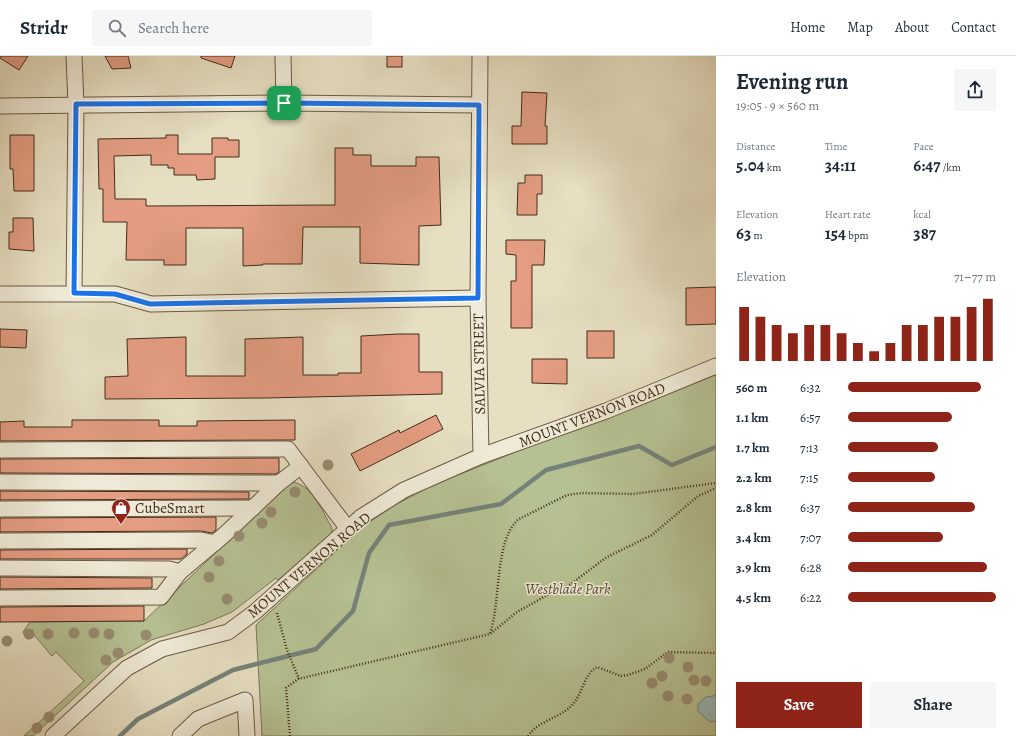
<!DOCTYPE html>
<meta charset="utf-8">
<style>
:root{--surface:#fff;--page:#f6f6f7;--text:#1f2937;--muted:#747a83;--line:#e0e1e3;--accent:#8f2418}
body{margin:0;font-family:Alegreya,serif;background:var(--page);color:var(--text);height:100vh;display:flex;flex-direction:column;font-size:15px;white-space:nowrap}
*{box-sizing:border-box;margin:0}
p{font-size:13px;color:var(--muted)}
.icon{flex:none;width:22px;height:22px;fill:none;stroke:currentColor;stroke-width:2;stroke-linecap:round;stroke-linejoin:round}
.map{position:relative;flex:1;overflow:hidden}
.details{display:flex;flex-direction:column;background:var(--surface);width:300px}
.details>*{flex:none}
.pin{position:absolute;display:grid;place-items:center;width:34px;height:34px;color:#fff;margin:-17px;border-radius:8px;box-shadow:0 2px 6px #0006}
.round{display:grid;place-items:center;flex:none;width:42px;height:42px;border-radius:0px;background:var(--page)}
.head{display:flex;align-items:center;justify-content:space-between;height:68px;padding:0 20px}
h1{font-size:22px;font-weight:700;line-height:30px}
.metrics{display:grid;grid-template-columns:repeat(3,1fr);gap:6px;height:68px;padding:4px 20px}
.metrics div{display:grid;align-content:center}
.metrics b{font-size:17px;font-weight:700}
.metrics small{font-size:11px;font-weight:400}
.metrics p{font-size:11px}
.chart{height:112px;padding:8px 20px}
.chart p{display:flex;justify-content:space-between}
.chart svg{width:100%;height:72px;margin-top:4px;stroke:var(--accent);stroke-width:6}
.action{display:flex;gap:8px;margin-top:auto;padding:8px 20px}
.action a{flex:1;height:46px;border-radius:0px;background:var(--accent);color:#fff;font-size:16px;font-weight:700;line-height:46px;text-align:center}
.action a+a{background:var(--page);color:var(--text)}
ul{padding:0 20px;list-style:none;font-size:13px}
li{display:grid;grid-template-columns:64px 48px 1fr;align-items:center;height:30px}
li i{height:10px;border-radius:5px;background:var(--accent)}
header{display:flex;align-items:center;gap:24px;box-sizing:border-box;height:56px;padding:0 20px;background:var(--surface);border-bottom:1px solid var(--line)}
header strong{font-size:19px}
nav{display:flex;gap:22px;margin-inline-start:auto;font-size:14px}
.search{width:280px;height:36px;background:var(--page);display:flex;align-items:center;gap:10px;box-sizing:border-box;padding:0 14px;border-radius:0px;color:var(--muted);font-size:15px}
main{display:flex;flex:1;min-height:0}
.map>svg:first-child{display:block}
.green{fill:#b6c193;stroke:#7c7656}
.water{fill:#97bbba;stroke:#75827a}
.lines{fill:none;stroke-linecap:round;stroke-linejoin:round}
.stream{stroke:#75827a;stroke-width:4.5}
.building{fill:#e49d82;stroke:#422c19}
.minor-casing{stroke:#6b5943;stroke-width:17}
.path{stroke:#422c19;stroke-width:2.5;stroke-dasharray:1 2;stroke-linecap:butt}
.minor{stroke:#efead7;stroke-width:15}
.tree{fill:#988d72}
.route-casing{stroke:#fff;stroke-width:8}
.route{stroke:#1a73e8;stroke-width:5}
.labels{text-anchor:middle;stroke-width:3;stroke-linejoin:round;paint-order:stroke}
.street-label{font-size:15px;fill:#422c19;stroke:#efead7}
.poi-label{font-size:15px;fill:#422c19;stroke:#efead7;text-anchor:start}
.park-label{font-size:15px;font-style:italic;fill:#594a31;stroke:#efead7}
</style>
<header>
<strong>Stridr</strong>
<div class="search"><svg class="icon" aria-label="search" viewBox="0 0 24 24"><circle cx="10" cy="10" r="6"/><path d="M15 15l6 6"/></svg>Search here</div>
<nav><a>Home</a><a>Map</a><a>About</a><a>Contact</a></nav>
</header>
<main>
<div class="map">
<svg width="716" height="680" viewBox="0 0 716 680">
<rect width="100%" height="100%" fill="#e6dfc2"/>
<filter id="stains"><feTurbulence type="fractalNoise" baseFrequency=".005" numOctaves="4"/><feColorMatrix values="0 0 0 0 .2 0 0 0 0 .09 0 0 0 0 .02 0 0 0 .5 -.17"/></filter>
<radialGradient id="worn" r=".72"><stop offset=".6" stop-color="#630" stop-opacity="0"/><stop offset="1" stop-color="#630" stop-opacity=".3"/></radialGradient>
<g class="green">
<polygon points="716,316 716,680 262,680 256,569 362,471 395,449 433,429"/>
<path d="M293,426C313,430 322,455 332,472V476L329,481L278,524L276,522L232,556L204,568L151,584L113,606L33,680H24L84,625L56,596L52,600L34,579L27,583L23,576L30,566L144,565L287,429Z"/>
</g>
<polygon class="water" points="716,637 716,665 710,666 698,655 698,648 706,641 714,640"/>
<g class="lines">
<polyline class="stream" points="120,680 138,663 233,614 316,593 353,555 369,497 389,469 501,448 546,414 639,390 672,409 716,391"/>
</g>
<g class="building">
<polygon points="0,0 28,0 19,14 0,2"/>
<polygon points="105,0 128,0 131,12 112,13"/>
<polygon points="201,0 235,0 231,12 201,2"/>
<rect x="387" y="0" width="15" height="11"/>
<polygon points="522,36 547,37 545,70 547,70 547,88 512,88 512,70 521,70"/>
<polygon points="10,79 34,79 34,135 14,135 13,113 10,113"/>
<polygon points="166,79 178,79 178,98 212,98 212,82 228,82 228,84 239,84 239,101 215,101 215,123 197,124 196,119 174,119 174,112 168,112 168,109 151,109 151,99 114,100 115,143 146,143 146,150 335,149 335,92 353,92 353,99 371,99 371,110 416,110 416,101 439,101 441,169 419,170 419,209 360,207 360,171 303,171 302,208 263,208 263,209 243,210 243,172 186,172 186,209 164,209 164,204 126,204 127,166 103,166 103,133 99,133 98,83 166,82"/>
<polygon points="525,119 542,119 542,138 537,138 537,159 517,159 518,127 525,127"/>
<polygon points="13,162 33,162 34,195 9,193 9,176 13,176"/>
<polygon points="506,184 545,184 544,209 532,209 532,272 511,272 511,225 516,225 516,199 506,198"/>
<polygon points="716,231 716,268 686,269 686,232"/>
<polygon points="0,273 27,274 26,292 0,291"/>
<rect x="587" y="275" width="27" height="27"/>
<polygon points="398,278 419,278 419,316 442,316 442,338 266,342 105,343 105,321 128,320 127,283 186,281 186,320 245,320 245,283 303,281 303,319 338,319 338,317 361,317 361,280"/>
<polygon points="532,303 567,303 567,328 532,327"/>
<polygon points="436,359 443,373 360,415 351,398 399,374 400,377"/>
<polygon points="72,364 159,364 159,370 197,370 197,365 295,364 295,384 0,385 0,366 24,365 24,371 72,371"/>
<polygon points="279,402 279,416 276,418 0,417 0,403"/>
<polygon points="0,435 249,436 249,443 0,444"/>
<polygon points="216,461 216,474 212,477 201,475 0,476 0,462"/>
<polygon points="187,493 187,498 181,503 0,503 0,494"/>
<polygon points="0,521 152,522 152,532 0,533"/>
<polygon points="144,550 144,565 0,566 0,551"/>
</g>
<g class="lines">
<defs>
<g id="minor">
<polyline points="74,0 76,48 74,237"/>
<polyline points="283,0 284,47"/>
<polyline points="480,0 478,242 481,400"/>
<polyline points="0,50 284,47 479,49"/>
<polyline points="0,238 115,238 151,248 478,242"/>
<polyline points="0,394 288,393 348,473"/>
<polyline points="0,426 279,427"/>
<polyline points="0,453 253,452"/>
<polyline points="0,485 201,484 215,487"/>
<polyline points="0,512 169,513 180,516"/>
<polyline points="0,542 161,541 180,516 224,479 279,427 301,410"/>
<polyline points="53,680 127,612 162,593 228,576 255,556 361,461 404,434 481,400 606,355 716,310"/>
<polyline points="180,680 198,663 245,644 247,680"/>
</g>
</defs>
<use href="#minor" class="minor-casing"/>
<g class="path">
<polyline points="277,557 287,594 299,623"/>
<path d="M490,577C501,547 494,483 519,463L567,439L582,437L633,438L716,427"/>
<polyline points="290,680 286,632 298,623 490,578 517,556 551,537 568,530 607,501 652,479 698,440 716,432"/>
<path d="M528,680C539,664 559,663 572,649C583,638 583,619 597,611L621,620L628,619L645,613L668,596L716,597"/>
</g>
<use href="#minor" class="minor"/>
</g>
<g class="tree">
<circle cx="328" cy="409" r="5.5"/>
<circle cx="295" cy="436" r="5.5"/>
<circle cx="271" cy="456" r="5.5"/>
<circle cx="262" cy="467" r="5.5"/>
<circle cx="239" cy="480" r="5.5"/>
<circle cx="219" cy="505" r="5.5"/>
<circle cx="209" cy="521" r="5.5"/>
<circle cx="227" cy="543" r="5.5"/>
<circle cx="74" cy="577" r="5.5"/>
<circle cx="94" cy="577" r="5.5"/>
<circle cx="29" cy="578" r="5.5"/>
<circle cx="48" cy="578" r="5.5"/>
<circle cx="109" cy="578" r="5.5"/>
<circle cx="146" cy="579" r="5.5"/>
<circle cx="7" cy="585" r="5.5"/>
<circle cx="118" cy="597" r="5.5"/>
<circle cx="669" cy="602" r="5.5"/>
<circle cx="106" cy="604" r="5.5"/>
<circle cx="688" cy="611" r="5.5"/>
<circle cx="662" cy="620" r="5.5"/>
<circle cx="694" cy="624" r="5.5"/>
<circle cx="706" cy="625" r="5.5"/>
<circle cx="652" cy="627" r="5.5"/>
<circle cx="668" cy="640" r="5.5"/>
<circle cx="687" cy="643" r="5.5"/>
<circle cx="49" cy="661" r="5.5"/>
<circle cx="37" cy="672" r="5.5"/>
</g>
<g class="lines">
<defs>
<polygon id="route" points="284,47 479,49 478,242 150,248 115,238 74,237 76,48"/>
</defs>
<use href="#route" class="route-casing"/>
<use href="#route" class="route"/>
</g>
<defs>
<symbol id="shop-pin" viewBox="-11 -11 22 30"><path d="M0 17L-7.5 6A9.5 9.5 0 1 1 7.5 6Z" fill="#8f2418" stroke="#efead7"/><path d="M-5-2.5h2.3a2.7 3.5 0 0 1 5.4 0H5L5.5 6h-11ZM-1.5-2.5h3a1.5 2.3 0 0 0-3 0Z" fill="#fff"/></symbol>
</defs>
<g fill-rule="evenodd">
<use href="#shop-pin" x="110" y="441" width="22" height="30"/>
</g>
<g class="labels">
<g class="street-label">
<text transform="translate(479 308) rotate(-91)" y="5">SALVIA STREET</text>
<text transform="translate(592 359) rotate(-21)" y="5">MOUNT VERNON ROAD</text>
<text transform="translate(309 509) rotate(-40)" y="5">MOUNT VERNON ROAD</text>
</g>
<g class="poi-label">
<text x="135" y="457">CubeSmart</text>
</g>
<g class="park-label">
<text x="568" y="538">Westblade Park</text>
</g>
</g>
<rect width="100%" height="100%" filter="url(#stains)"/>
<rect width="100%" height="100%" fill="url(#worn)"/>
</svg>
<div class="pin" style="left:284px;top:47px;background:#1e9e55"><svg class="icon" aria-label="arrive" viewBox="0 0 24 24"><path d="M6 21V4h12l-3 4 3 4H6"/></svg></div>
</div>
<section class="details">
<div class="head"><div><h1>Evening run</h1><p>19:05 · 9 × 560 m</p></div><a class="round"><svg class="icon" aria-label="share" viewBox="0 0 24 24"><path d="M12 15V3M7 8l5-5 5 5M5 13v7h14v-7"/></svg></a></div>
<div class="metrics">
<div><p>Distance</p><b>5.04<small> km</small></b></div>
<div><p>Time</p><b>34:11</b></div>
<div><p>Pace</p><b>6:47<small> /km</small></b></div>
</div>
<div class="metrics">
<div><p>Elevation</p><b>63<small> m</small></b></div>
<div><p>Heart rate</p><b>154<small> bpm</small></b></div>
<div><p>kcal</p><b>387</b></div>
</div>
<div class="chart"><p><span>Elevation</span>71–77 m</p>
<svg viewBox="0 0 160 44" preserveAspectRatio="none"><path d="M5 44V11M15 44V17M25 44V22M35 44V27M45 44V22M55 44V22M65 44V27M75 44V33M85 44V38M95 44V33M105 44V22M115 44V22M125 44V17M135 44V17M145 44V11M155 44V6"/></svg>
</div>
<ul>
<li><b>560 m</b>6:32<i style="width:90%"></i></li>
<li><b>1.1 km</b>6:57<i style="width:70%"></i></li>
<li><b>1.7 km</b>7:13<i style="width:61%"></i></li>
<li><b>2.2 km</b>7:15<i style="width:59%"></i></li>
<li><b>2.8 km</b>6:37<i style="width:86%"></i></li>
<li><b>3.4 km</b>7:07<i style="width:64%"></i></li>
<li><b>3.9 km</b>6:28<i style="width:94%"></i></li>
<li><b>4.5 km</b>6:22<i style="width:100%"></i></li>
</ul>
<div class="action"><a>Save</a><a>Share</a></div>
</section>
</main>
